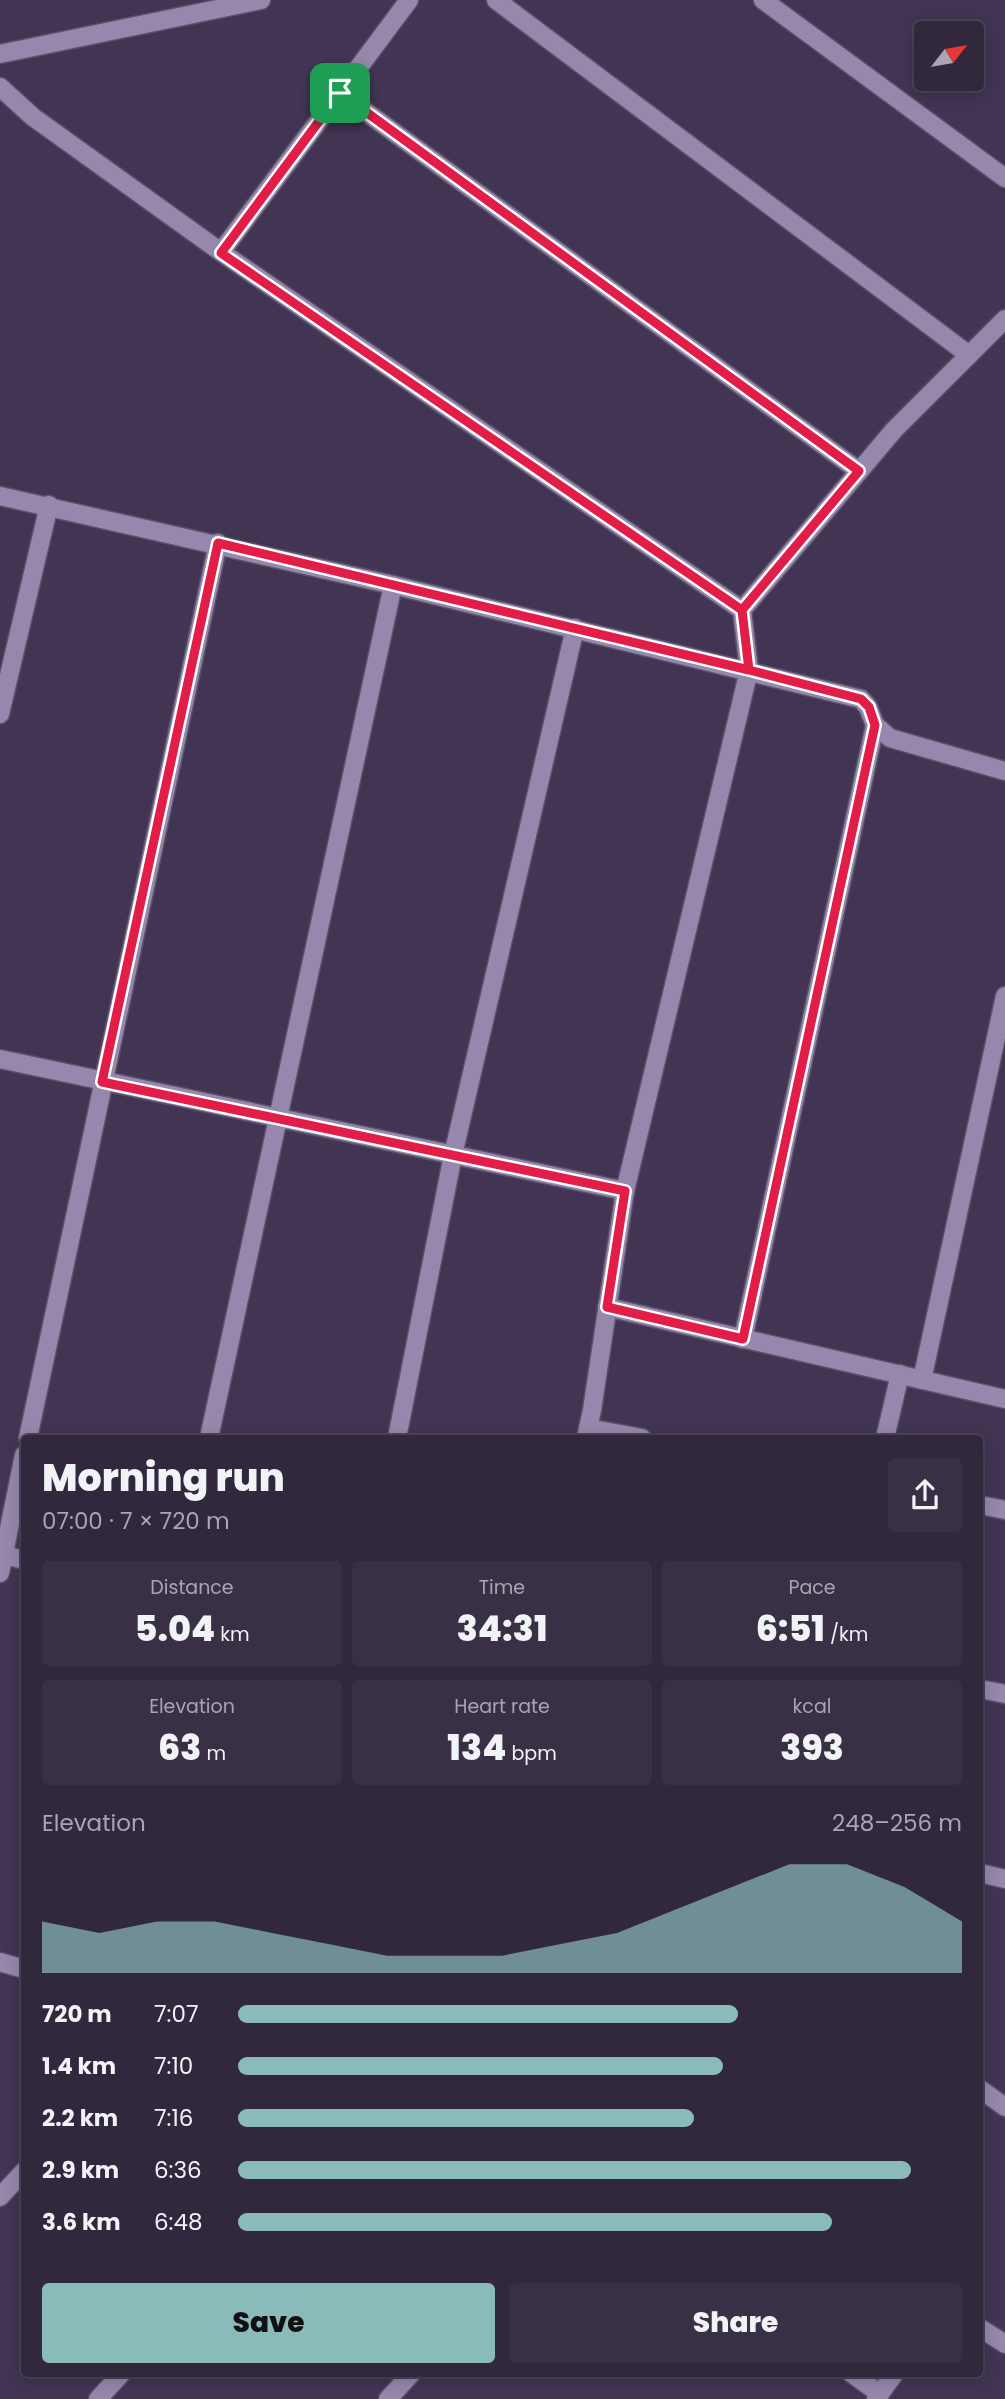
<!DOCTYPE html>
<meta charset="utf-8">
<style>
:root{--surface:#31283e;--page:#393045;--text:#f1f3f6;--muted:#a8a6b0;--line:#4c4458;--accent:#8bbbb9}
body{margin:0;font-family:Poppins,sans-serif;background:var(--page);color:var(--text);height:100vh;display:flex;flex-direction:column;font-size:26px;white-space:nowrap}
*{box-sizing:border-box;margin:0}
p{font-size:23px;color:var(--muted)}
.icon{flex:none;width:38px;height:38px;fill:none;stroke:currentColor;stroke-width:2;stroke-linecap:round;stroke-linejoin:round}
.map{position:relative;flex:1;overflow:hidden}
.side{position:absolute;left:21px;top:1435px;width:962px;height:942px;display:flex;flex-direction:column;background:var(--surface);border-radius:7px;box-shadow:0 4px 18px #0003,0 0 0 2px var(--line)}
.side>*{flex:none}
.needle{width:46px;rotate:59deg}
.buttons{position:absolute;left:914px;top:21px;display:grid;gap:14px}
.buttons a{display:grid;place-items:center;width:70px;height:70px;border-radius:7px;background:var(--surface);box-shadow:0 4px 18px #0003,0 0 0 2px var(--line);font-size:35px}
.pin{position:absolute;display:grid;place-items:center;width:60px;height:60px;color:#fff;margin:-30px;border-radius:14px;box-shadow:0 4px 10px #0006}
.round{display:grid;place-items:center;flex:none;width:74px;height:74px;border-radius:7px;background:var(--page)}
.headline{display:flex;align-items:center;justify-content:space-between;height:119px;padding:0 21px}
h1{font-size:38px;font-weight:800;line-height:52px}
.stats{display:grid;grid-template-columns:repeat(3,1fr);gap:10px;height:119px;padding:7px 21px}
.stats div{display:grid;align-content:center;border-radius:7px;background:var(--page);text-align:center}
.stats b{font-size:35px;font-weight:800}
.stats small{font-size:19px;font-weight:400}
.stats p{font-size:19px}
.chart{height:196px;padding:14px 21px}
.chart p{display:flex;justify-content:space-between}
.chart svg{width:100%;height:126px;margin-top:7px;fill:var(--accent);opacity:.7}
.cta{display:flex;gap:14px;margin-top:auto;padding:14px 21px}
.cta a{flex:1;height:80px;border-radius:7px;background:var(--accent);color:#111;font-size:28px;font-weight:800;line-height:80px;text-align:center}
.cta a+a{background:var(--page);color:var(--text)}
ul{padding:0 21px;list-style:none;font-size:23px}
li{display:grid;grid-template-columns:112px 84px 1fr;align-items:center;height:52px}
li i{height:18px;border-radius:9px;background:var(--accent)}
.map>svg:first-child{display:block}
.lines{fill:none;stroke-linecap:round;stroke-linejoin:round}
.minor-casing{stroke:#5a5069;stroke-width:21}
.minor{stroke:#9688ac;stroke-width:18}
.route-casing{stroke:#fff;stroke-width:14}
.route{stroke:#e11d48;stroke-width:9}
</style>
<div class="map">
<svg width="1005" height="2399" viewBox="0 0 1005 2399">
<rect width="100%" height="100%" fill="#413553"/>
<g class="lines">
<defs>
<g id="minor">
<polyline points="496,0 969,355"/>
<polyline points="763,0 1005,178"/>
<polyline points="0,54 261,0"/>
<polyline points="0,87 33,117 221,252 742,610"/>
<polyline points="340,93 859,471"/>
<polyline points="221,252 409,0"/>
<polyline points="0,496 393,585 861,699 868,707 875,725 890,738 1005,771"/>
<polyline points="0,714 49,505"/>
<polyline points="0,1059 625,1191"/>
<polyline points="607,1307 1005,1399"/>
<polyline points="743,1339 875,725"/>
<polyline points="922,1380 1005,996"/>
<polyline points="588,1428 642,1438"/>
<polyline points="28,1438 218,543"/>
<polyline points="209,1438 393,585"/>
<polyline points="397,1438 453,1155 575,628"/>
<polyline points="586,1438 592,1410 625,1191 749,670 742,610 894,430 1005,319"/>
<polyline points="885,1438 900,1374"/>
<polyline points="980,1505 1005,1510"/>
<polyline points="0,1554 24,1560"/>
<polyline points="0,1573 24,1455"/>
<polyline points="980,1689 1005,1694"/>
<polyline points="980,1873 1005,1879"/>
<polyline points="0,1962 24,1969"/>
<polyline points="980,2089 1005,2107"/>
<polyline points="0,2197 24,2171"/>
<polyline points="980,2328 1005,2344"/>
<polyline points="851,2373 880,2394"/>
<polyline points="98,2399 122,2373"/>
<polyline points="388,2399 412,2373"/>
<polyline points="876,2399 895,2373"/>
</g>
</defs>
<use href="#minor" class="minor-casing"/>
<use href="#minor" class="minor"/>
</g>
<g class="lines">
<defs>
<polyline id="route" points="340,93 859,471 742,610 749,670 218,543 102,1082 625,1191 607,1307 743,1339 875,725 869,707 861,699 749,670 742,610 221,253 340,93"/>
</defs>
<use href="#route" class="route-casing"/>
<use href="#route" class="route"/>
</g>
</svg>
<div class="buttons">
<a><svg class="needle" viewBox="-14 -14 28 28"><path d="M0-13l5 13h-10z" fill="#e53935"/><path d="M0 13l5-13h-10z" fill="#a8a6b0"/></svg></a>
</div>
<div class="pin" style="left:340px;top:93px;background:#1e9e55"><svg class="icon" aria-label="arrive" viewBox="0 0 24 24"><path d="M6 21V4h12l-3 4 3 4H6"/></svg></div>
<section class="side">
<div class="headline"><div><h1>Morning run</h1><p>07:00 · 7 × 720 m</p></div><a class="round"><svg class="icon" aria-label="share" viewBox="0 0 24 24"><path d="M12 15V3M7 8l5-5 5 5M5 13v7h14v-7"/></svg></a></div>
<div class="stats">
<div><p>Distance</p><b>5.04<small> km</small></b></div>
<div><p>Time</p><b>34:31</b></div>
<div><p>Pace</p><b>6:51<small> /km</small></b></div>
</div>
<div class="stats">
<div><p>Elevation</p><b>63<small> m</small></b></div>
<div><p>Heart rate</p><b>134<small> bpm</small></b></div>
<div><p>kcal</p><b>393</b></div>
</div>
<div class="chart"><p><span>Elevation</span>248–256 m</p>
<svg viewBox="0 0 160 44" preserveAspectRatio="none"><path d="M0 44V26L10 30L20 26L30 26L40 30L50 34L60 38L70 38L80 38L90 34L100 30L110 22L120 14L130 6L140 6L150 14L160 26V44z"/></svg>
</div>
<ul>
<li><b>720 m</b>7:07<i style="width:69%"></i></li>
<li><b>1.4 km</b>7:10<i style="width:67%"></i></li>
<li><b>2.2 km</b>7:16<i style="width:63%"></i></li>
<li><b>2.9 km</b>6:36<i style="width:93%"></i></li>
<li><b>3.6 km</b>6:48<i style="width:82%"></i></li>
</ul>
<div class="cta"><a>Save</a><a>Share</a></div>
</section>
</div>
